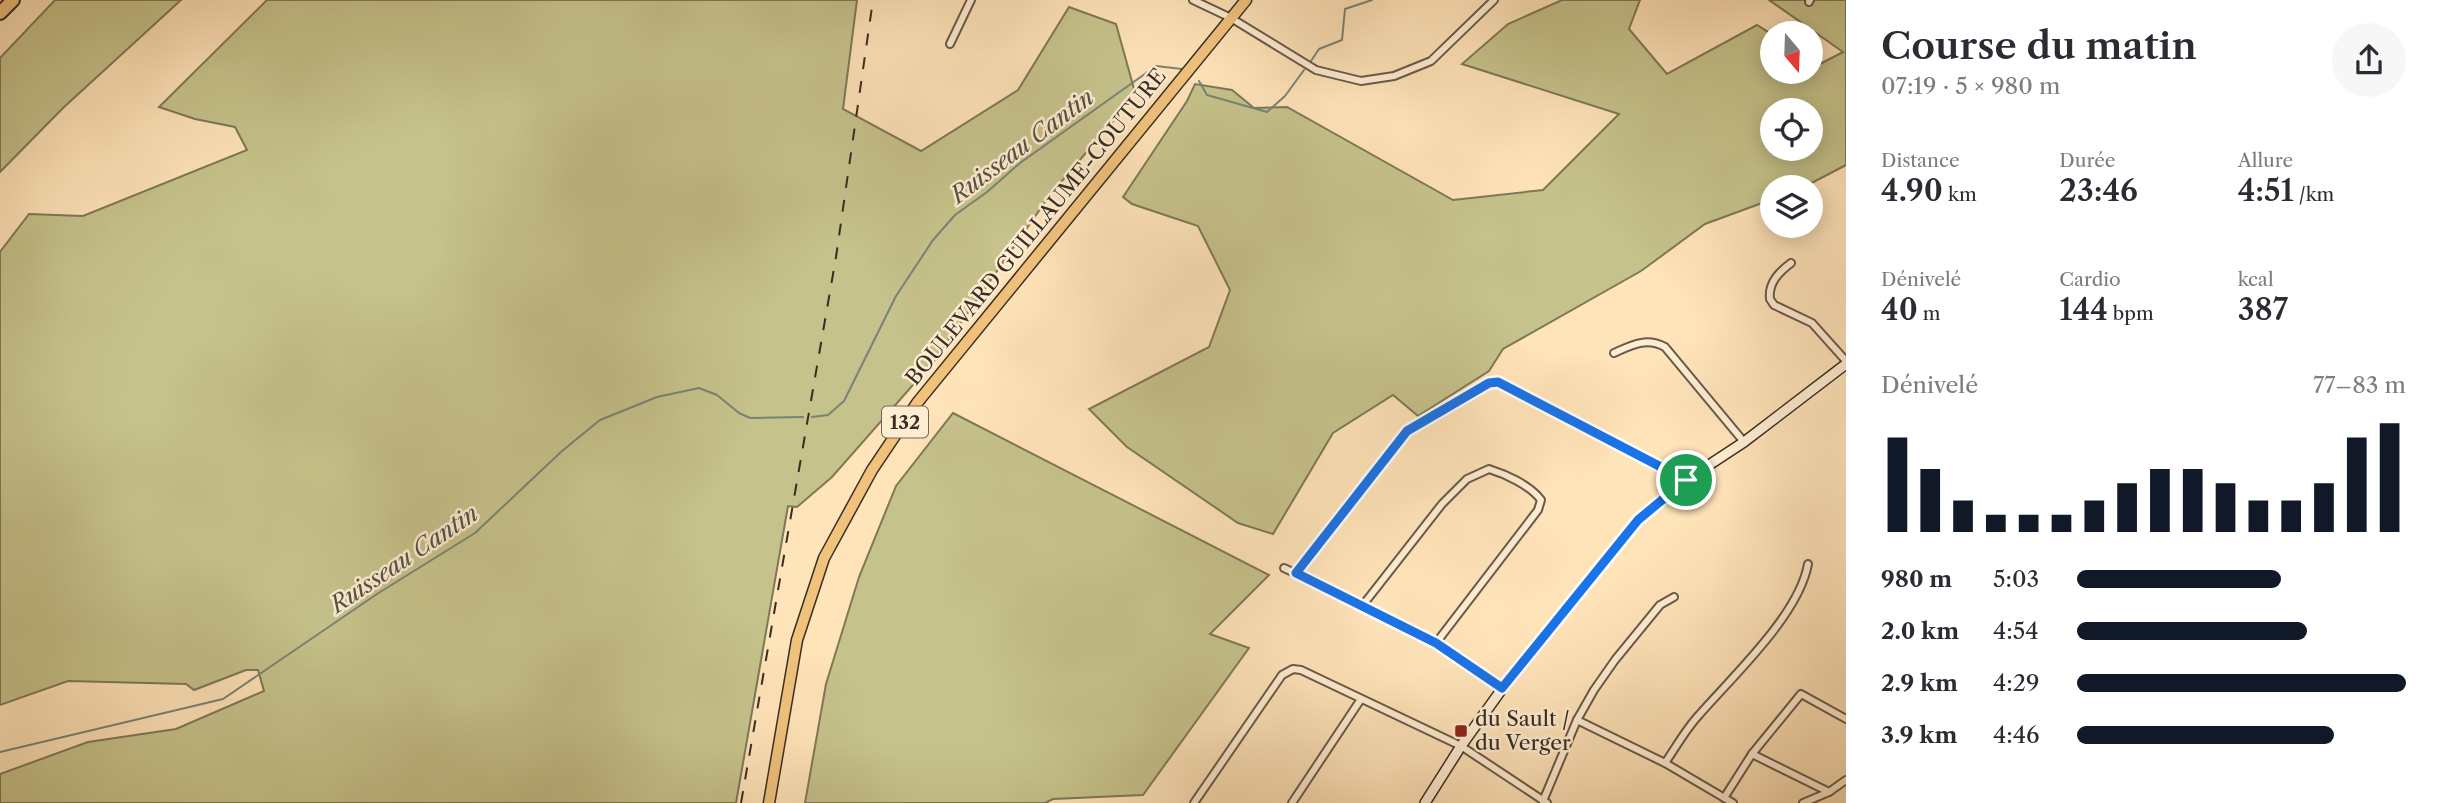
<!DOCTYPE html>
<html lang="fr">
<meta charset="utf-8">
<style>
:root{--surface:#fff;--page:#f7f7f7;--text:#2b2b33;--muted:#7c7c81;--accent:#111827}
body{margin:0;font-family:"Libre Caslon Text",serif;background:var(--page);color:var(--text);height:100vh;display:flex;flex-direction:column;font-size:26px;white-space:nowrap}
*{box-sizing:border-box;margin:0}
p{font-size:23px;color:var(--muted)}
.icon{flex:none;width:38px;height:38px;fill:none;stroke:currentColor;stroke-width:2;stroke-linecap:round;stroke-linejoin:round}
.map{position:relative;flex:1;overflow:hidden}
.sheet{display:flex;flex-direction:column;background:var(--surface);width:595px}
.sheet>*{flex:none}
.needle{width:46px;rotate:161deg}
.fabs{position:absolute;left:1760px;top:21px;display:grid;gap:14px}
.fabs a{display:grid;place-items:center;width:63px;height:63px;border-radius:50%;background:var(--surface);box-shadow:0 4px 18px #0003;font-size:35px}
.pin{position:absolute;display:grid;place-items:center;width:60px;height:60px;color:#fff;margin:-30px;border:4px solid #fff;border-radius:50%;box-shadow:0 2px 7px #0007}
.round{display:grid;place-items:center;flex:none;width:74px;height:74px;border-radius:37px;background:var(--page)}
.overview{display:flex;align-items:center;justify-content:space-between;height:119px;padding:0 35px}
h1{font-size:38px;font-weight:600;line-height:52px}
.stats{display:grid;grid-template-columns:repeat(3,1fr);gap:10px;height:119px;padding:7px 35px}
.stats div{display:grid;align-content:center}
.stats b{font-size:30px;font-weight:600}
.stats small{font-size:19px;font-weight:400}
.stats p{font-size:19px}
.chart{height:196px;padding:14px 35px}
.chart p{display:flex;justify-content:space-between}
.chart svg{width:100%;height:126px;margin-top:7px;stroke:var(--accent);stroke-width:6}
ul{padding:0 35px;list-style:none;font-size:23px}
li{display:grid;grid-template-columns:112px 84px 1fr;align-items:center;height:52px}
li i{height:18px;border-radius:9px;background:var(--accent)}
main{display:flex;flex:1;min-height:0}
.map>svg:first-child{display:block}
.green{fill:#c6c28b;stroke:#7e7858;stroke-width:2;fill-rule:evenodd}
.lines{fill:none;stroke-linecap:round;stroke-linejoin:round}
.stream{stroke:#778475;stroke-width:2}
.street-casing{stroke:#695a49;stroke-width:10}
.secondary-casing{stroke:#372d24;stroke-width:12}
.primary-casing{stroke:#372d24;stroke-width:13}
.highway-casing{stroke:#372d24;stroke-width:16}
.street{stroke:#ffedd2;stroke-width:6}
.secondary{stroke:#ffedd2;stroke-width:9}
.primary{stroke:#f0c27c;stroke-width:10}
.highway{stroke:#f0c27c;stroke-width:12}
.rail{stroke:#372d24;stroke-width:2;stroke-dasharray:12 12;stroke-linecap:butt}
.route-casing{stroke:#fff;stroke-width:14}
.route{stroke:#1a73e8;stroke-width:9}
.poi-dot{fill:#8f2418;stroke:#ffedd2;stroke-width:2.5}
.labels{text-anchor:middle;stroke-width:5;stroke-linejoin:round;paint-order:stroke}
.shield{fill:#ffedd2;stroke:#736758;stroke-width:2}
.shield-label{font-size:19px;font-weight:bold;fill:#372d24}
.street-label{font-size:21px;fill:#372d24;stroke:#ffedd2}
.poi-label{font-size:21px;fill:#372d24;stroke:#ffedd2;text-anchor:start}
.water-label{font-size:23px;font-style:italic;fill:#525146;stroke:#ffedd2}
</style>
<main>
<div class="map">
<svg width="1846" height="803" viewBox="0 0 1846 803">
<rect width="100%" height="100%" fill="#ffe3b9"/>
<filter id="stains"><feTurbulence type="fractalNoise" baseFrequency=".00286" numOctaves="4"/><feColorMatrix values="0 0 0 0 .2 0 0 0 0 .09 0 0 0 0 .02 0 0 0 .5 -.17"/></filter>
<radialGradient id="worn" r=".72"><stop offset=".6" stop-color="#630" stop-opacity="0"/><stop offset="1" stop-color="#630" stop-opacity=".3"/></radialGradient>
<g class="green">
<polygon points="55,0 181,0 63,108 0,172 0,58"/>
<polygon points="267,0 857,0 843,109 921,151 1018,90 1069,7 1116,24 1134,89 1125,107 1050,195 935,360 832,477 797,507 788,506 736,803 0,803 0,774 88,742 176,729 264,691 258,670 246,670 194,690 186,684 68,681 0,705 0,252 29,214 83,216 247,150 235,127 195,119 159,107"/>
<path d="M1562,0H1640L1629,29L1667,74L1757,25L1773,35V72H1811V59L1820,64L1843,52L1769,0H1846V165L1804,187H1773V199L1705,224L1641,271L1503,349L1489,371L1418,416L1393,395L1333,433L1273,534L1238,523L1127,447L1089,409L1209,347L1230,290L1198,226L1132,204L1123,197L1187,101L1195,84L1232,90L1254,108L1287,107L1453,200L1543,190L1619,114L1462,64L1508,24ZM1773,110H1811V149H1773Z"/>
<polygon points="953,413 1269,575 1210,634 1249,648 1143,795 1053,799 1045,803 805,803 826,684 859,577 896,486"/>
</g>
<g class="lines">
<g class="stream">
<polyline points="1311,61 1319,49 1342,40 1345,9 1372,0"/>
<polyline points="1199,81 1207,95 1267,112 1285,96 1304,70"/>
<polyline points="812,417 828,415 844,401 896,296 933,240 955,215 987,192 1020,163 1156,66 1182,69"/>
<polyline points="0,752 223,699 377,594 475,533 562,451 600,420 657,397 699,388 717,395 739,413 750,418 803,417"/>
</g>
<defs>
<g id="street">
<polyline points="1193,0 1231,18 1316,70 1361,81 1394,76 1431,61 1494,0"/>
<polyline points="1809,2 1810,0"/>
<polyline points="950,44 971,0"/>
<path d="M1791,263C1779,272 1768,283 1770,299L1774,305L1812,323L1846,361"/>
<path d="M1614,353C1632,345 1646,337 1665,347L1744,442"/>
<polyline points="1284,568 1363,605 1436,643 1502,689"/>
<polyline points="1296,573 1407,431 1489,383 1498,382 1686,480"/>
<path d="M1363,605L1442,504L1467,479L1489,469C1505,474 1530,485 1541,500L1538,510L1436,643"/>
<polyline points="1577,720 1665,763 1733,803"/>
<polyline points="1752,754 1829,792"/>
<path d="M1665,763C1676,747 1686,729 1699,715C1733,676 1799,615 1808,564"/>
<polyline points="1724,798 1752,754 1801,694 1846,719"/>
<polyline points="1543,801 1577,720 1594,690 1615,660 1660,605 1674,597"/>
<polyline points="1194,803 1282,675 1293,669 1301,670 1461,746 1547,803"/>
<polyline points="1292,803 1361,699"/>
<polyline points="1803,803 1829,792 1846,780"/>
</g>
<polyline id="secondary" points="1425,803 1461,746 1502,689 1638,520 1677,486 1744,442 1846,364"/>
<polyline id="primary" points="769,803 797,640 824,558 872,470 917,403 1246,0"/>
<polyline id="highway" points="0,13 13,0"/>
</defs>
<use href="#street" class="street-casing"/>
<use href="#secondary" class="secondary-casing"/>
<use href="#primary" class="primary-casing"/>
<use href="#highway" class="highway-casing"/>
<use href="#street" class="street"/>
<use href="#secondary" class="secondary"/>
<use href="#primary" class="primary"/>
<use href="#highway" class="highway"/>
<polyline class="rail" points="741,803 836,257 873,0"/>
</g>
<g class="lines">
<defs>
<polygon id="route" points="1498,382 1686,480 1638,520 1502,688 1436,643 1296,573 1407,431 1489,383"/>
</defs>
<use href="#route" class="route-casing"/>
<use href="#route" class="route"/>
</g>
<rect class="poi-dot" x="1454" y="724" width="14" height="14" rx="3.5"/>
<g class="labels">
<rect class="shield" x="882" y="406.5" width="46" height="31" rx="5"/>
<g class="shield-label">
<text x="905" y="429">132</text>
</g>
<g class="street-label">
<text transform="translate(1036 227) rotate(-51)" y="7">BOULEVARD GUILLAUME-COUTURE</text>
</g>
<g class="poi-label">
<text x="1475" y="726">du Sault /<tspan x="1475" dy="24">du Verger</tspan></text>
</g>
<g class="water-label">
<text transform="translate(1022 146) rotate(-37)" y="8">Ruisseau Cantin</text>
<text transform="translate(404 559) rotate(-34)" y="8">Ruisseau Cantin</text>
</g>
</g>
<rect width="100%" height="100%" filter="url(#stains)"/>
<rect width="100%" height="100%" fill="url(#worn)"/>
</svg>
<div class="fabs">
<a><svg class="needle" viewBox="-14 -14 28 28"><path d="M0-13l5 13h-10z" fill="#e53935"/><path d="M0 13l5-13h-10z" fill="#7c7c81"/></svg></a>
<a><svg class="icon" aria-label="locate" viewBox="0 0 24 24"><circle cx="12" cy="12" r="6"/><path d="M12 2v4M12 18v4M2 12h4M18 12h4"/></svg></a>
<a><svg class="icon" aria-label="layers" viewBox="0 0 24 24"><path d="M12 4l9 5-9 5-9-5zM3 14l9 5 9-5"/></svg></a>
</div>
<div class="pin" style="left:1686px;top:480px;background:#1e9e55"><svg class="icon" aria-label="arrive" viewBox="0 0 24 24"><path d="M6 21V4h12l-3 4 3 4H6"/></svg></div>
</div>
<section class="sheet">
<div class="overview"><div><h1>Course du matin</h1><p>07:19 · 5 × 980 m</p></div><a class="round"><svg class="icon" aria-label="share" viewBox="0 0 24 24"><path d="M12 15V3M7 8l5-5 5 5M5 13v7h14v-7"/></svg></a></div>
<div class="stats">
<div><p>Distance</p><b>4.90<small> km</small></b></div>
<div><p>Durée</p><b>23:46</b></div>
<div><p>Allure</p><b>4:51<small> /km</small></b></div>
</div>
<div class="stats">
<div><p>Dénivelé</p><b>40<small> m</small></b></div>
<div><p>Cardio</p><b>144<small> bpm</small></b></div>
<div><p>kcal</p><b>387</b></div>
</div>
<div class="chart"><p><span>Dénivelé</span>77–83 m</p>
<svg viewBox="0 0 160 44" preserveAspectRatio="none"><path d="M5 44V11M15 44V22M25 44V33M35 44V38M45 44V38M55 44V38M65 44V33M75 44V27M85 44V22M95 44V22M105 44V27M115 44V33M125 44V33M135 44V27M145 44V11M155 44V6"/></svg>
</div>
<ul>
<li><b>980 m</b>5:03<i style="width:62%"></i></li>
<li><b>2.0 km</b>4:54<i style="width:70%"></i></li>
<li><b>2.9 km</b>4:29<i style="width:100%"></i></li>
<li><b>3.9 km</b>4:46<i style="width:78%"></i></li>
</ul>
</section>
</main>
